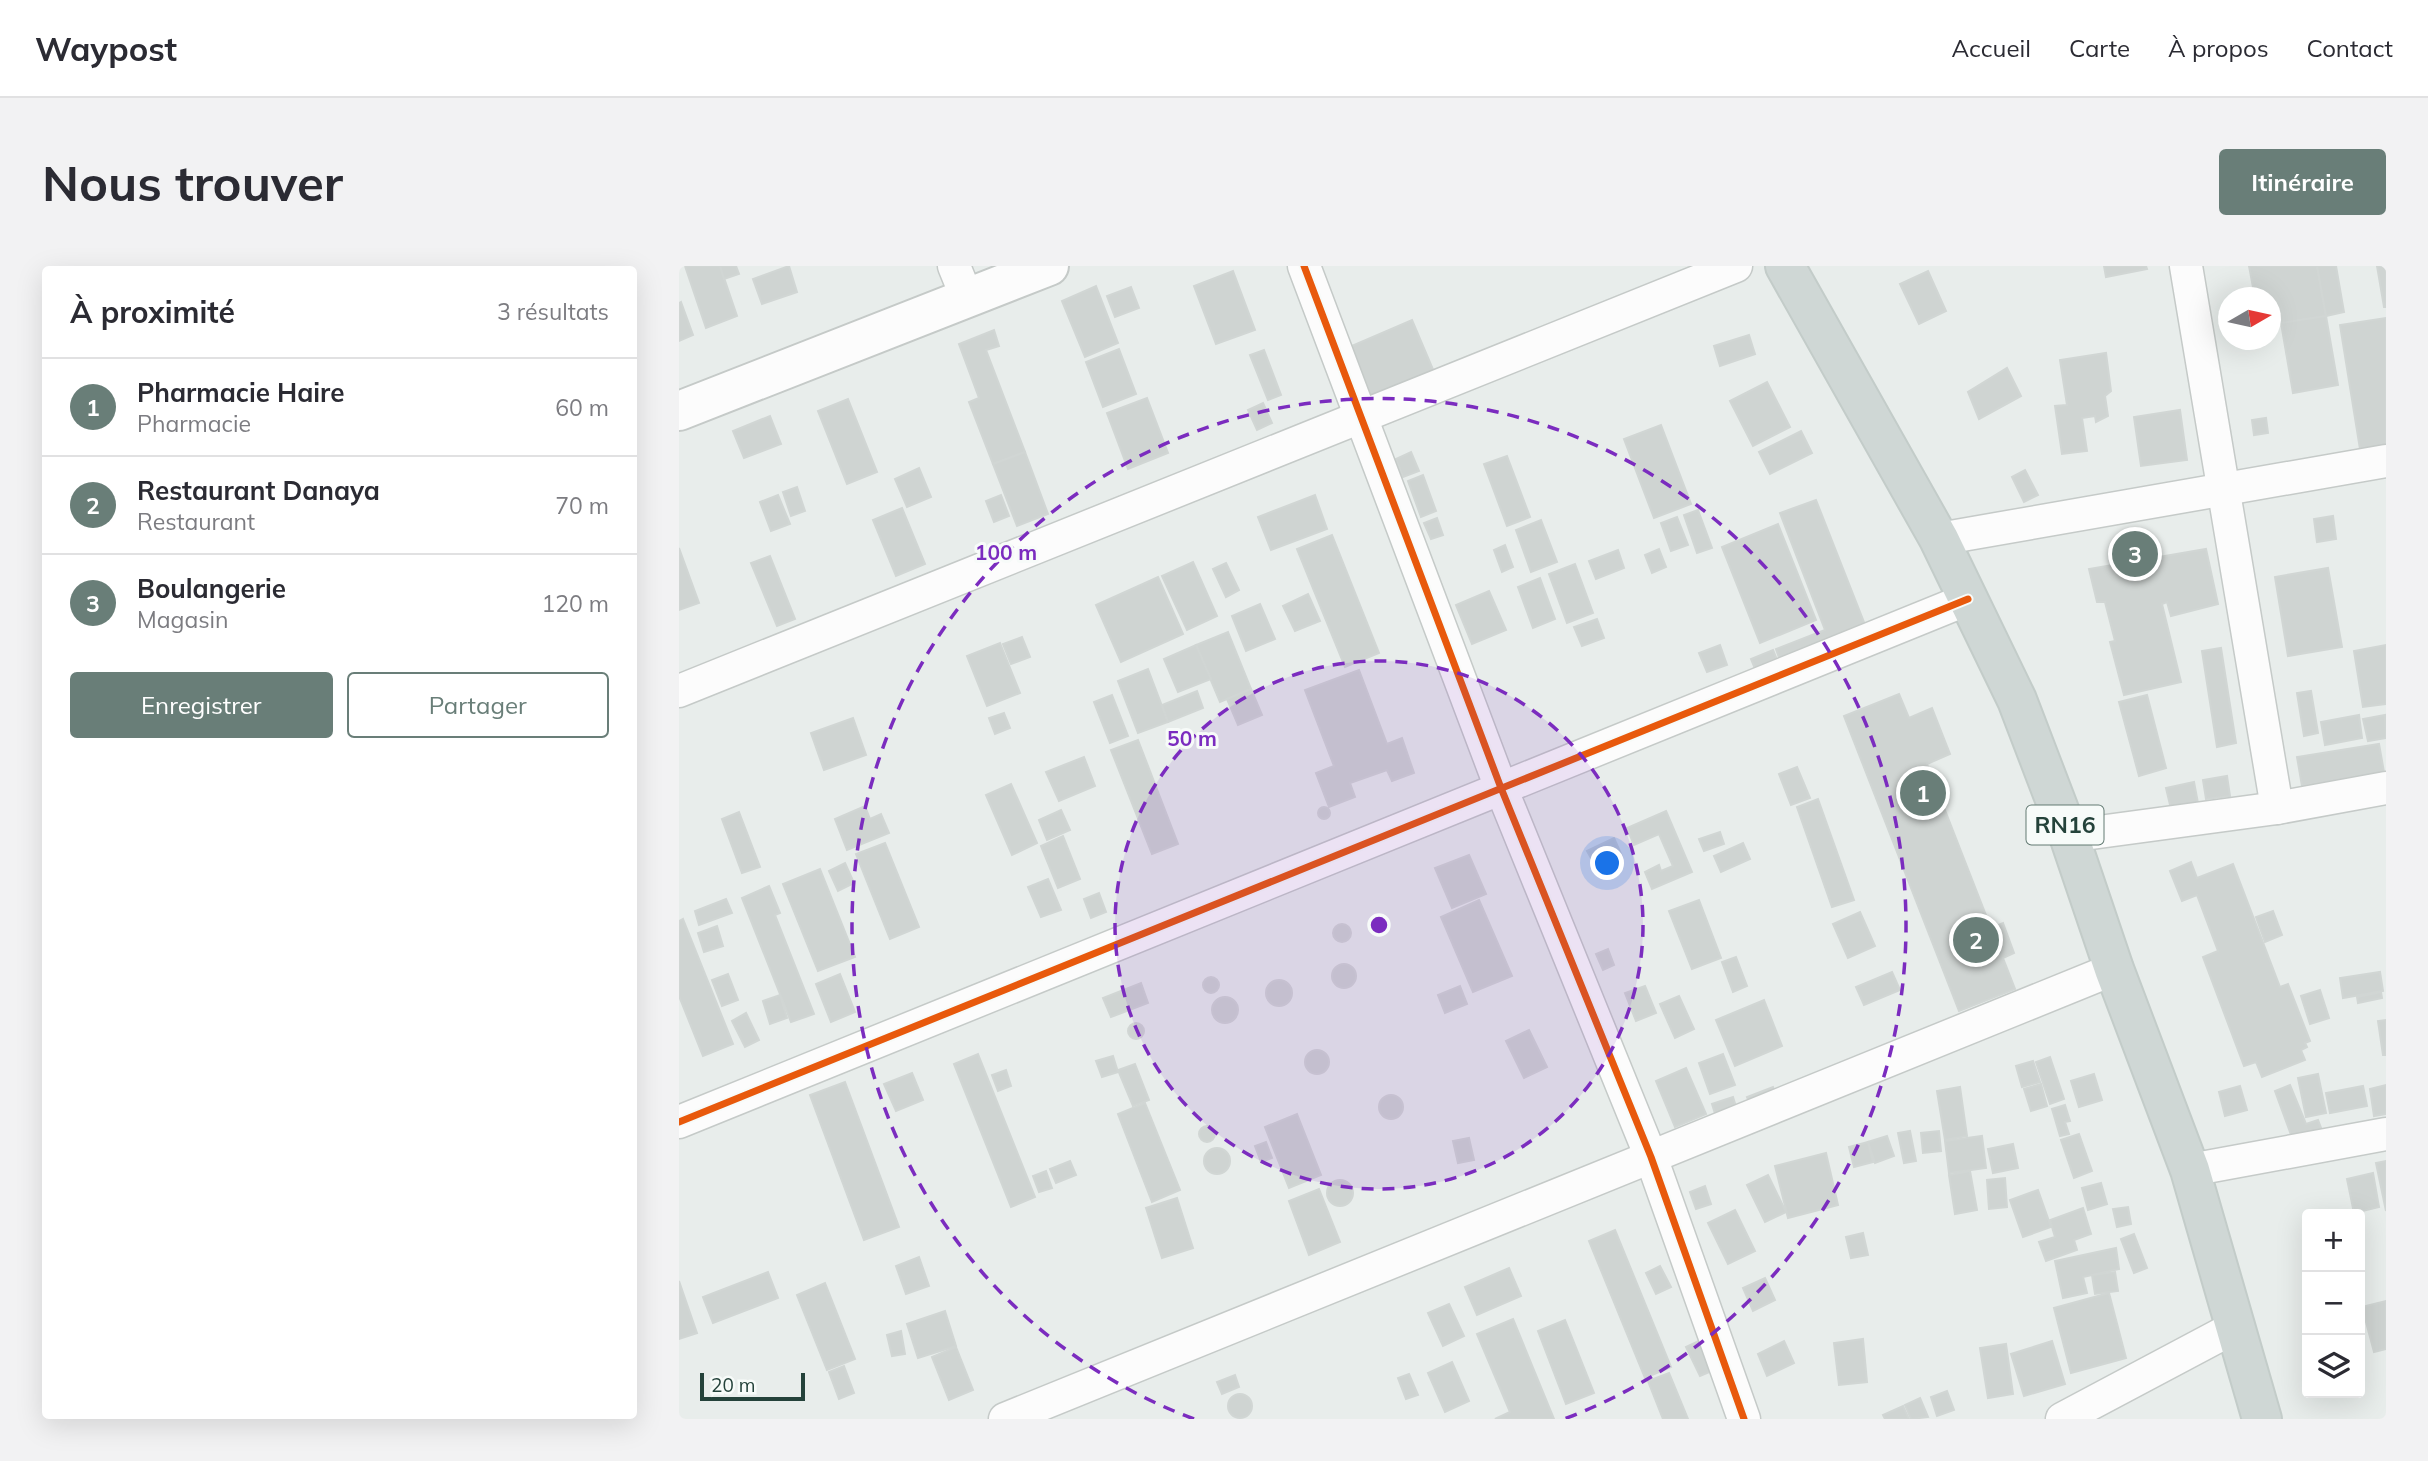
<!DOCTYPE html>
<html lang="fr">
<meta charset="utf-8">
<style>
:root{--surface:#fff;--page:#f2f2f3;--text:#2b2b33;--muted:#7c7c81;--line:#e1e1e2;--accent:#697e78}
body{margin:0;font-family:Mulish,sans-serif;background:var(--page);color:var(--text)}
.controls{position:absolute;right:21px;bottom:21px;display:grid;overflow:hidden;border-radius:7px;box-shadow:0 7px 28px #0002}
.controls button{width:63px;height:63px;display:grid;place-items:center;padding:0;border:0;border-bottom:2px solid var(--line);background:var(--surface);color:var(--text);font:35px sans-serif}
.compass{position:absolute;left:1539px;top:21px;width:63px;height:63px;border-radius:50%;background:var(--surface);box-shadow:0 7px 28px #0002;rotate:81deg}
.scale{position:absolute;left:21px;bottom:18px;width:105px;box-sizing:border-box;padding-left:7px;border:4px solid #24423a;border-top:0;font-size:19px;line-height:24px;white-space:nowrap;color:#24423a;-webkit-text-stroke:5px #f7fbf9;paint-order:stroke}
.you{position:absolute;left:929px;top:598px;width:24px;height:24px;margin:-18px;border:5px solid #fff;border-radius:50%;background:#1a73e8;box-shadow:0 0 0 10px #1a73e833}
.badge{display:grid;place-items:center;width:46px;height:46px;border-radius:50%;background:var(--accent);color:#fff;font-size:23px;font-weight:700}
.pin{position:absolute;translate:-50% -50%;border:4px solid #fff;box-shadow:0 2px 7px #0006}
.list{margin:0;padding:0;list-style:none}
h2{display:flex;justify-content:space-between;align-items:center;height:91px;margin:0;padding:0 28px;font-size:30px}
h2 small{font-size:23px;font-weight:400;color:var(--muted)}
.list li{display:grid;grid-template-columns:46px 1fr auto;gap:21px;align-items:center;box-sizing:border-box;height:98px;padding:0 28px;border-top:2px solid var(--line)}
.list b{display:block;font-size:26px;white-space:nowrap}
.list p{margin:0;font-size:23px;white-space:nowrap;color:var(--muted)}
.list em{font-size:23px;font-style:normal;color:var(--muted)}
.actions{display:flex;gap:14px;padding:21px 28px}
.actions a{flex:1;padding:16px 0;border:2px solid var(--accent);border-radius:7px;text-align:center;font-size:24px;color:var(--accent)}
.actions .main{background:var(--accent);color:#fff}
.icon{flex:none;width:38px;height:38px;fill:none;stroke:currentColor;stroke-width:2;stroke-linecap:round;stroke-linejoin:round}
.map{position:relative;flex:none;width:1707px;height:1153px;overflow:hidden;border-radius:7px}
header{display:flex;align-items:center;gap:42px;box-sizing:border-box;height:98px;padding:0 35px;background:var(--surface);border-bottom:2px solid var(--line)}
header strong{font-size:33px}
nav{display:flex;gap:38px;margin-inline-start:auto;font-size:24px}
.intro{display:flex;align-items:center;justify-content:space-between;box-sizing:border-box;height:168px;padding:0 42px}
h1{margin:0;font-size:49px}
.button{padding:18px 32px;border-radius:7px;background:var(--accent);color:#fff;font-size:24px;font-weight:700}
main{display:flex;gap:42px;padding:0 42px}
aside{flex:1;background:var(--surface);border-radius:7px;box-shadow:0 7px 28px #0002}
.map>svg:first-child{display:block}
.building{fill:#cfd4d2;stroke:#d1d6d4;stroke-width:2}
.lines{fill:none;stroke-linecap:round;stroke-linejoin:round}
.minor-casing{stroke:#c5cac8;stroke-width:35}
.tertiary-casing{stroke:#c5cac8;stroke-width:42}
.primary-casing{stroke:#c3ccc9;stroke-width:42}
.minor{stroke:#fcfcfc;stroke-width:32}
.tertiary{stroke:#fcfcfc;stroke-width:38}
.primary{stroke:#cfd7d5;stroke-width:38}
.cycleway-casing{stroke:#f7fbf9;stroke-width:11}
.cycleway{stroke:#e8590c;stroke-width:7}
.ring{fill:none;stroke:#7b2cbf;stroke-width:3.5;stroke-dasharray:12 9}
.labels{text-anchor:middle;stroke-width:6;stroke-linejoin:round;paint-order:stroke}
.shield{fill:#f7fbf9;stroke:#637a73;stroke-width:2}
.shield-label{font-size:23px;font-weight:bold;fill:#24423a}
.centre{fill:#7b2cbf;stroke:#f7fbf9;stroke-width:3.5}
.ring-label{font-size:21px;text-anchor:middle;font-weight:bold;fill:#7b2cbf;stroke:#f7fbf9;stroke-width:6;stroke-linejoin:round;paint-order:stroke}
</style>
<header>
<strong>Waypost</strong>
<nav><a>Accueil</a><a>Carte</a><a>À propos</a><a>Contact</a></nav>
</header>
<div class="intro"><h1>Nous trouver</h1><a class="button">Itinéraire</a></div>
<main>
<aside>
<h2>À proximité<small>3 résultats</small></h2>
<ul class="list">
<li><span class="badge">1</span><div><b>Pharmacie Haire</b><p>Pharmacie</p></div><em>60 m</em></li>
<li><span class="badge">2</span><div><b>Restaurant Danaya</b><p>Restaurant</p></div><em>70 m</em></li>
<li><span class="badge">3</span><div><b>Boulangerie</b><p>Magasin</p></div><em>120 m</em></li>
</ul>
<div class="actions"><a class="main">Enregistrer</a><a>Partager</a></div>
</aside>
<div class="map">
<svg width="1707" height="1153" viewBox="0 0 1707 1153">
<rect width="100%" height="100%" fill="#e8edeb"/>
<!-- building -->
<g class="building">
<path d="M6,0H41L58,50L27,62Z"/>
<path d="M41,0H57L60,8L45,13Z"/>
<path d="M110,0L118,26L83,38L74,13Z"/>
<path d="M1425,0H1467L1468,3L1427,11Z"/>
<path d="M1570,0H1638L1647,50L1591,59V32H1576Z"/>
<path d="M1638,0H1657L1665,46L1647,50Z"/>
<path d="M1698,0H1707V41H1705Z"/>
<path d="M554,5L576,64L537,78L515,20Z"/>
<path d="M1249,5L1267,45L1240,58L1221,18Z"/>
<path d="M417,20L439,77L406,91L383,35Z"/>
<path d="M452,21L460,42L436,51L428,30Z"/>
<path d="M2,36L14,69L0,75V37Z"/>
<path d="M1647,50L1659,119L1614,127L1602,57Z"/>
<path d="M1707,52V179L1681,183L1661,59Z"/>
<path d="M733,54L758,113L692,141L668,82Z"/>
<path d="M315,64L320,80L307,84L346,186L314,198L290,136L300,132L280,78Z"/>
<path d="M1070,69L1076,88L1041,100L1035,80Z"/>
<path d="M440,83L457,128L424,141L407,96Z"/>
<path d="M585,84L602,129L589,134L571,89Z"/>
<path d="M1427,87L1432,125L1426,130L1429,150L1417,156L1416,150L1403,152L1408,185L1383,188L1376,140L1388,139L1381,94Z"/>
<path d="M1328,102L1342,130L1300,153L1289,126Z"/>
<path d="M1088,116L1111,161L1074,180L1051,135Z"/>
<path d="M468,132L489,187L449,203L428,147Z"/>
<path d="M169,133L198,206L168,218L139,145Z"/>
<path d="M584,137L593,157L578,164L569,144Z"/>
<path d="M1501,144L1508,194L1462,200L1455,151Z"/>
<path d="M91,150L102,178L65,192L54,165Z"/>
<path d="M1587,152L1589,167L1575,169L1573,154Z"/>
<path d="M982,159L1012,238L975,252L945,173Z"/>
<path d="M1122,165L1133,187L1091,208L1080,186Z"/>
<path d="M346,186L369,248L338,260L314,198Z"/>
<path d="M732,186L740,205L724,211L717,193Z"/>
<path d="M828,190L851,251L828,260L805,198Z"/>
<path d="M240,202L252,231L228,241L216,213Z"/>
<path d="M1346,204L1359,229L1345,236L1333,211Z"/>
<path d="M744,209L757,245L742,251L729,215Z"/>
<path d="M118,221L126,245L112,250L104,226Z"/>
<path d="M99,229L111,258L92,265L81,236Z"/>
<path d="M322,229L330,250L315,256L307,235Z"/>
<path d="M636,229L648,263L592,284L579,251Z"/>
<path d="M1137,234L1190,369L1104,403L1097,383L1146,364L1101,247Z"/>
<path d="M223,242L246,298L217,310L194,254Z"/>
<path d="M1019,244L1033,282L1018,287L1005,249Z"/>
<path d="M1654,250L1657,273L1638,276L1635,253Z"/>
<path d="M998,251L1009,279L992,285L982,257Z"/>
<path d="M758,252L764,269L752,273L745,257Z"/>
<path d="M862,254L878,296L852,306L837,264Z"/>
<path d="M1099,258L1137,354L1081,377L1043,281Z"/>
<path d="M653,269L700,387L666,401L618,283Z"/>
<path d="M826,279L834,301L823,306L815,284Z"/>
<path d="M0,282L20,337L0,344Z"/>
<path d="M980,283L987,301L973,307L966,289Z"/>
<path d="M1527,283L1539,338L1492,350L1488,336L1483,338L1502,416L1445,429L1431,376L1436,375L1426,336H1418L1410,303Z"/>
<path d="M939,284L945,302L917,313L910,295Z"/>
<path d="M91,290L116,353L98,360L72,297Z"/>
<path d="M514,296L538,350L508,364L483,310Z"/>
<path d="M547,297L560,324L547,331L534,303Z"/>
<path d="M896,298L914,347L888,357L870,308Z"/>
<path d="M1649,302L1663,381L1609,390L1596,311Z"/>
<path d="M479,311L504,368L442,396L417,339Z"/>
<path d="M861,312L876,353L854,362L839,321Z"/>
<path d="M810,325L827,364L793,378L777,339Z"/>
<path d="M629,328L641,355L616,365L604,340Z"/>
<path d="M581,338L596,373L567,385L553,350Z"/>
<path d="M918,353L925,372L903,380L895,361Z"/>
<path d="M549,366L572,423L541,436L517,379Z"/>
<path d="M343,371L351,391L332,398L324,378Z"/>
<path d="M321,377L341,427L308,440L288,390Z"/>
<path d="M517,379L532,413L499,426L485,393Z"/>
<path d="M1041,379L1048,399L1028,406L1020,387Z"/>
<path d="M1707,379V438L1684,441L1675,385Z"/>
<path d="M1542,382L1557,477L1538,481L1523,385Z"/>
<path d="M1094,384L1103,406L1081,415L1072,393Z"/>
<path d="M469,403L489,456L459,467L439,415Z"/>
<path d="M680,404L708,478L723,472L735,507L713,515L708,504L671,517L676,531L650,541L637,507L655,500L626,424Z"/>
<path d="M572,423L583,449L559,459L548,433Z"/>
<path d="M518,425L524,442L489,456L483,439Z"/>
<path d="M1632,425L1639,467L1625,470L1618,427Z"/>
<path d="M1220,428L1230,452L1253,442L1271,488L1248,498L1312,662L1324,657L1335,687L1324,692L1336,723L1280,745L1165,450Z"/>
<path d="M433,429L449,470L431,477L415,436Z"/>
<path d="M1468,429L1487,502L1460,510L1440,436Z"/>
<path d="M325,447L331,462L316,468L310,452Z"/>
<path d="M1680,449L1683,472L1646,479L1642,456Z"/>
<path d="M1706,449L1707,472L1689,475L1684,453Z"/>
<path d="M174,452L187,489L145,504L132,467Z"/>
<path d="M459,474L499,578L473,588L432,484Z"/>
<path d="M1700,478L1705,506L1623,520L1618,491Z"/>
<path d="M405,491L416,520L380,535L367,506Z"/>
<path d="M1118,501L1131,532L1112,539L1100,508Z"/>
<path d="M1548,510L1551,530L1527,533L1524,514Z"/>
<path d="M1515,516L1519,537L1492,543L1487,522Z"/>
<path d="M332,518L358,577L333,589L307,529Z"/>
<path d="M1139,533L1175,634L1153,641L1118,541Z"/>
<path d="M186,540L191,553L202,548L210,567L168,584L156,553Z"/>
<circle cx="645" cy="547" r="6"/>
<path d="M382,544L391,564L368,574L360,554Z"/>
<path d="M987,545L1013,606L973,623L966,606L980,599L982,605L994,600L980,568L955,579L948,562Z"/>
<path d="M60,546L81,601L63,607L43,553Z"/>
<path d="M1041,566L1045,578L1025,585L1020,573Z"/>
<path d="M384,570L401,613L379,622L362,580Z"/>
<path d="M935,572L943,590L918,603L908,585Z"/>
<path d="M206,577L240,661L211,673L177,588Z"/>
<path d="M1064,577L1071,593L1042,606L1035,590Z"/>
<path d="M790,589L807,628L773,642L756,602Z"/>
<path d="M1512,596L1518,612L1554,598L1601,721L1609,718L1631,775L1626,777L1628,781L1622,784L1626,794L1583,811L1577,796L1565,800L1524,691L1539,685L1518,629L1503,635L1491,605Z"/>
<path d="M166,597L175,617L159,625L150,605Z"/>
<path d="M141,603L176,691L139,705L104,618Z"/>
<path d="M369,613L382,644L362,651L349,621Z"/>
<path d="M90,620L101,647L96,649L135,748L112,756L63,632Z"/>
<path d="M420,627L427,646L412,652L405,633Z"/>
<path d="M47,633L53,647L20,659L16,645Z"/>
<path d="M800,634L833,710L794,726L762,651Z"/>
<path d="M1020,634L1042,692L1013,703L990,645Z"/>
<path d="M1594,645L1603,669L1586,676L1577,651Z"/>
<path d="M1181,646L1196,680L1169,692L1154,658Z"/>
<path d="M4,653L54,778L24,790L0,730V655Z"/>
<circle cx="663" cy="667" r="9"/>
<path d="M38,660L44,680L25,686L19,667Z"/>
<path d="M929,683L935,699L924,704L917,688Z"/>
<path d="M1057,691L1068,720L1054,726L1043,696Z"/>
<circle cx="665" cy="710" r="12"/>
<path d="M1213,706L1221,724L1185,739L1177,721Z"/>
<path d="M1701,706L1704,725L1664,732L1661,712Z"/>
<path d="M49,708L59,734L43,740L33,714Z"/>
<path d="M161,708L176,746L152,756L137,718Z"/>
<circle cx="532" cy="719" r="8"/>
<circle cx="600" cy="727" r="13"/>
<path d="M462,717L469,737L432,751L424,732Z"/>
<path d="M781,720L788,738L766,747L759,729Z"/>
<path d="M966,720L977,747L957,755L946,727Z"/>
<path d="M1641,724L1650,752L1631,758L1622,730Z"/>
<path d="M1702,726L1703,732L1679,737L1678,731Z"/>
<path d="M101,729L108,752L91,758L84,735Z"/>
<path d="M1000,730L1015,763L996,772L981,738Z"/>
<circle cx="546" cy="744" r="13"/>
<path d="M1085,734L1103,780L1056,800L1037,754Z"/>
<path d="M67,747L80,774L66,781L53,755Z"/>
<path d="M1707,754V789H1704L1699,755Z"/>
<circle cx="457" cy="765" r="8"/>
<path d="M850,764L868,801L845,812L827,775Z"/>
<circle cx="638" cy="796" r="12"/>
<path d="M299,788L356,931L332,941L275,798Z"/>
<path d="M1044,788L1056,819L1031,828L1020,797Z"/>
<path d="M434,790L439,806L423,811L417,795Z"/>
<path d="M1371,791L1385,833L1371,838L1357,796Z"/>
<path d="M1354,795L1361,816L1343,821L1337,800Z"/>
<path d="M456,798L470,834L454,840L439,804Z"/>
<path d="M1007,802L1027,848L996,861L977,815Z"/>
<path d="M327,804L332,820L319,825L313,809Z"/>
<path d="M233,807L244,834L217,845L205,818Z"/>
<path d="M1415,808L1423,834L1400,841L1392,815Z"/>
<path d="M1639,808L1647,847L1627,851L1619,812Z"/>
<path d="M166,816L220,961L185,974L131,829Z"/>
<path d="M1362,818L1368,840L1352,845L1345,823Z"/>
<path d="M1611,819L1627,858L1639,854L1644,867L1615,877L1596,825Z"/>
<path d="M1707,819V848L1695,850L1691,823Z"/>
<path d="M1561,820L1568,844L1546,850L1540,826Z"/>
<path d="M1684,820L1688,840L1651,847L1647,827Z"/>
<path d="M1094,821L1100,836L1074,846L1068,831Z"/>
<path d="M1281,821L1288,870L1266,874L1258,825Z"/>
<circle cx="712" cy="841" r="12"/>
<path d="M1054,831L1059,847L1038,854L1033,838Z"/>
<path d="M466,837L501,924L473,936L439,848Z"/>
<path d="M1386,839L1391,855L1386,856L1390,868L1381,870L1373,843Z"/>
<path d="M618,848L642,909L610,922L586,861Z"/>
<circle cx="528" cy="868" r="8"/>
<path d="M1231,865L1237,895L1225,897L1219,867Z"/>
<path d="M1260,865L1262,885L1244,887L1242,867Z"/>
<path d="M1400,868L1413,905L1395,912L1382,874Z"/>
<path d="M1208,870L1215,890L1196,897L1189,876Z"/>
<path d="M1303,870L1307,902L1270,907L1266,875Z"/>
<path d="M790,872L795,894L779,897L774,875Z"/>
<path d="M587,876L593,892L582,896L576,880Z"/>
<path d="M1189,876L1194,896L1175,901L1170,881Z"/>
<path d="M1334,878L1339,902L1314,907L1309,883Z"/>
<circle cx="538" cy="895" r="13"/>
<path d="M1147,887L1159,939L1109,952L1096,900Z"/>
<path d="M391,895L397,909L377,917L371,903Z"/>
<path d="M1707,895V945L1697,897Z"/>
<path d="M367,905L373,922L360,926L354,910Z"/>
<path d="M1291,905L1298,944L1276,948L1270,909Z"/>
<path d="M1694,907L1700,941L1675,947L1668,913Z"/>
<path d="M1089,909L1107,946L1086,956L1068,919Z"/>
<path d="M1326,912L1328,941L1310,943L1308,914Z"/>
<circle cx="661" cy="927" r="13"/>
<path d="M1422,917L1428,938L1409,944L1403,922Z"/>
<path d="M1026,920L1032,938L1017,943L1011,926Z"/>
<path d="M640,923L661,976L630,989L610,935Z"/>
<path d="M1359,924L1372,961L1344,971L1331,934Z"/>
<path d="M498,932L514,982L483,992L467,942Z"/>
<path d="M1449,941L1452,958L1438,961L1434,943Z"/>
<path d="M1404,942L1412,968L1395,974L1398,984L1367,995L1360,976L1376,971L1371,954Z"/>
<path d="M1056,944L1076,985L1049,998L1029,957Z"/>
<path d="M936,964L992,1101L966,1112L910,975Z"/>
<path d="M1184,967L1189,989L1172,992L1167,971Z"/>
<path d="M1455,968L1468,1002L1455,1007L1442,973Z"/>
<path d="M1437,982L1440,1003L1404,1011L1408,1027L1384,1032L1376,995Z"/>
<path d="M240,991L250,1020L227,1028L217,1000Z"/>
<path d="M981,1000L992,1021L977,1028L967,1007Z"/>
<path d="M830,1002L842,1030L798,1049L786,1021Z"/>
<path d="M89,1006L99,1032L34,1057L24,1031Z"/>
<path d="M1436,1006L1439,1025L1416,1028L1413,1009Z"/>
<path d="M1086,1012L1096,1034L1074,1045L1064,1022Z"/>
<path d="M0,1015L18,1067L0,1073Z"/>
<path d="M146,1017L176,1093L148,1104L118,1029Z"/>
<path d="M1430,1027L1447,1092L1392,1107L1375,1042Z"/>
<path d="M1707,1035V1083L1695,1086L1683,1041Z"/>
<path d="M770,1038L785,1070L764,1080L749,1047Z"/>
<path d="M266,1045L277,1080L239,1092L228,1058Z"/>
<path d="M834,1053L875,1153H816L831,1146L798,1068Z"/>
<path d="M886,1054L915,1127L887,1138L859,1065Z"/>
<path d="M222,1065L226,1088L213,1090L208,1069Z"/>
<path d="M1026,1072L1040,1102L1021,1110L1007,1081Z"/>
<path d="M1184,1073L1188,1116L1160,1119L1155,1077Z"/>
<path d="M1105,1075L1115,1097L1088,1110L1079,1088Z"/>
<path d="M1373,1075L1386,1118L1345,1130L1332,1088Z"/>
<path d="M1327,1078L1334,1128L1309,1132L1301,1082Z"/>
<path d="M277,1081L294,1124L270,1134L253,1091Z"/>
<path d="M773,1096L790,1135L766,1146L749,1107Z"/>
<path d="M165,1100L175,1127L160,1133L150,1106Z"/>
<path d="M990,1107L1009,1153H984L969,1115Z"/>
<path d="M730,1108L739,1129L727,1133L719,1112Z"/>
<path d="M556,1109L560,1121L543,1128L538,1116Z"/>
<path d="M1268,1125L1275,1144L1258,1150L1252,1131Z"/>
<circle cx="561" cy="1140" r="12"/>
<path d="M1241,1132L1249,1151L1232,1153L1226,1139Z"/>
<path d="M1224,1140L1230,1153H1206L1204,1149Z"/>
</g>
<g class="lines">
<!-- minor casing -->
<g class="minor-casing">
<g id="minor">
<path d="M275,0L288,32"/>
<path d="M625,0L822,522L972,891L1065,1153"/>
<path d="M1507,0L1598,542"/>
<path d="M1260,273L1707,195"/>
<path d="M0,425L1057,0"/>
<path d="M1390,570L1598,542L1707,522"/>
<path d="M0,856L1289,333"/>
<path d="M1511,904L1707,868"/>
<path d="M326,1153L1435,703"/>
<path d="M1383,1153L1558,1060"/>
</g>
</g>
<!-- tertiary casing -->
<g class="tertiary-casing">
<path id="tertiary" d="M0,145L370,0"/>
</g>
<!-- primary casing -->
<g class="primary-casing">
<path id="primary" d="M1106,0L1260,273L1338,434L1390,570L1435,703L1511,904L1583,1153"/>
</g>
<!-- minor -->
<use href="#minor" class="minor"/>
<!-- tertiary -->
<use href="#tertiary" class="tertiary"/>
<!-- primary -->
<use href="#primary" class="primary"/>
<!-- cycleway casing -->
<g class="cycleway-casing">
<g id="cycleway">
<path d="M625,0L822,522L972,891L1065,1153"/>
<path d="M0,856L1289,333"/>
</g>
</g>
<!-- cycleway -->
<use href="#cycleway" class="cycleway"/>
</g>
<!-- distance rings -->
<circle cx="700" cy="659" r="264" fill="#7b2cbf" fill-opacity=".12"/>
<g class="ring">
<circle cx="700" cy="659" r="264"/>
<path d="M515 1153A527 527 0 1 1 885 1153"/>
</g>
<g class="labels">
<!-- shield labels -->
<rect class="shield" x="1347.5" y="539.5" width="77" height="39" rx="5"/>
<g class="shield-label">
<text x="1386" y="567">RN16</text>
</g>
</g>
<circle cx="700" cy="659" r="10" class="centre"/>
<g class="ring-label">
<text x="327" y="294">100 m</text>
<text x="513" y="480">50 m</text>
</g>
</svg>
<div class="controls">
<button>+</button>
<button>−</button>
<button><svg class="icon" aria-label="layers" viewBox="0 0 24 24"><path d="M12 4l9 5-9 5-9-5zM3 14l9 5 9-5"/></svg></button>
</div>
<svg class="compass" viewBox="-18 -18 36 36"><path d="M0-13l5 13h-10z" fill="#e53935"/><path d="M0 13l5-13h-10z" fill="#7c7c81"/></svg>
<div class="scale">20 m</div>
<div class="you"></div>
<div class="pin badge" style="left:1244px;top:527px">1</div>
<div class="pin badge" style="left:1297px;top:674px">2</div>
<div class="pin badge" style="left:1456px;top:288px">3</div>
</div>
</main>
